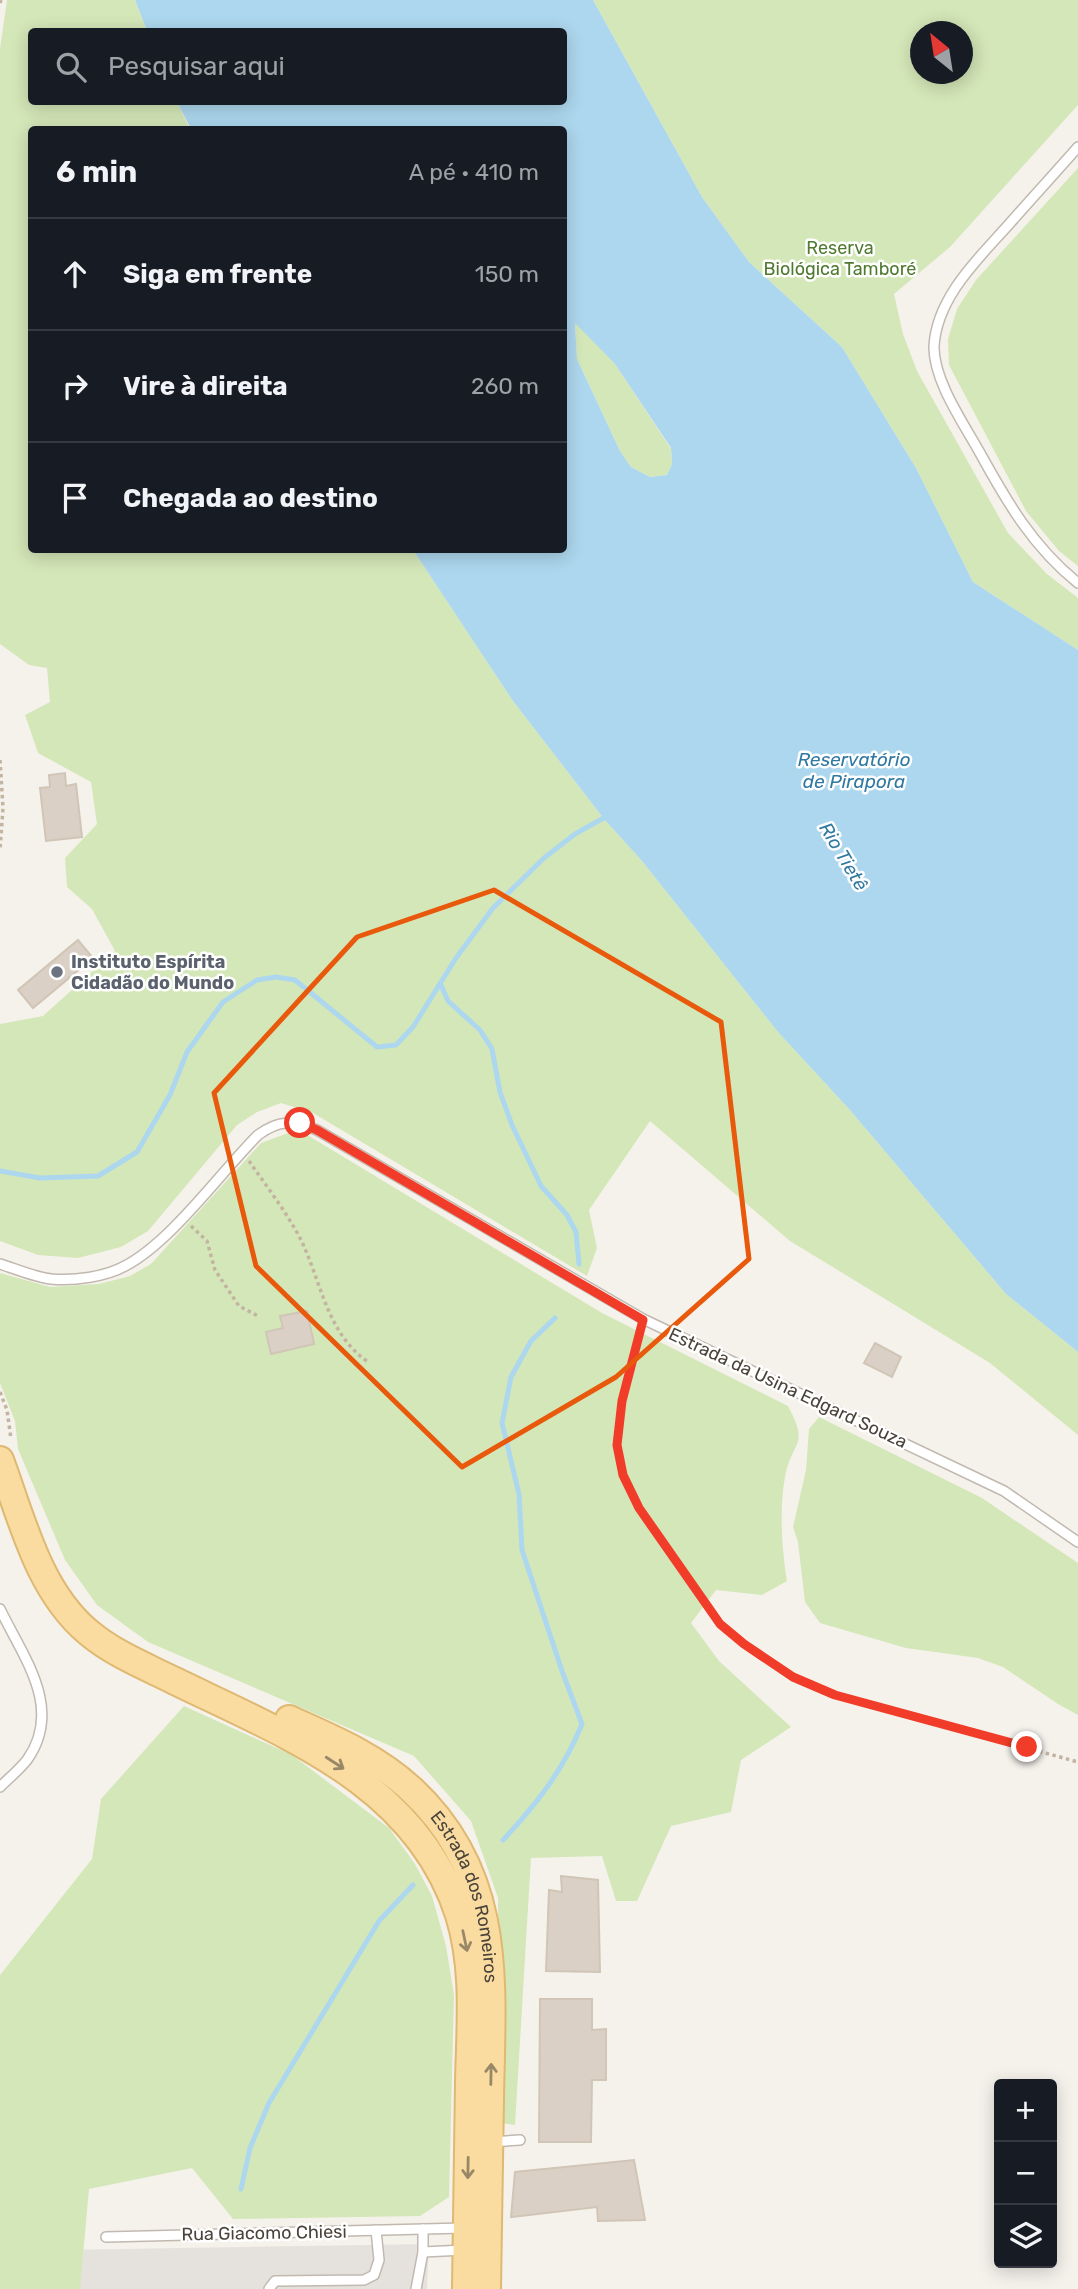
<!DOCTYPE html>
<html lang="pt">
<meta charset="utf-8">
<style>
:root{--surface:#171b24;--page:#20242c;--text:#f1f3f6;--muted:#9ea1a6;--line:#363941}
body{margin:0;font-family:Rubik,sans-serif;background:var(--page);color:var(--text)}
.controls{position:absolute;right:21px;bottom:21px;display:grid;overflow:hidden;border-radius:7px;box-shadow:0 4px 18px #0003}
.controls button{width:63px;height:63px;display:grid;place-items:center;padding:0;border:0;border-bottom:2px solid var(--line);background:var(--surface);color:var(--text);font:35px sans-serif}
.compass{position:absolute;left:910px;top:21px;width:63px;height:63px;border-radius:50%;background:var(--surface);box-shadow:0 4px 18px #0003;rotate:330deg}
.stop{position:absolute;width:21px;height:21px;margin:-16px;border:5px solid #f03c29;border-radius:50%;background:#fff}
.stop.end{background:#f03c29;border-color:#fff;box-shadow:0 2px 7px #0008}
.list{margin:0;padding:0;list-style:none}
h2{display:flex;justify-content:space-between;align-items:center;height:91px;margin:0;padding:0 28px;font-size:30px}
h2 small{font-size:23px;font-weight:400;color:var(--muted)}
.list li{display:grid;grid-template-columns:46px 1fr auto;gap:21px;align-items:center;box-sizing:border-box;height:112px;padding:0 28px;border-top:2px solid var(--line)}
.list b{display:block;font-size:26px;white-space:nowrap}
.list em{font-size:23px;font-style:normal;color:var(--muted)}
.icon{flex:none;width:38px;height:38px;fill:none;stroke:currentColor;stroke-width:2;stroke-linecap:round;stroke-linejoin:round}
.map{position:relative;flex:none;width:1078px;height:2289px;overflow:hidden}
.search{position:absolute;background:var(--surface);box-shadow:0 4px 18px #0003;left:28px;top:28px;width:539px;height:77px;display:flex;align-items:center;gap:18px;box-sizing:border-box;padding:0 24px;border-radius:7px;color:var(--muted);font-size:26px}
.panel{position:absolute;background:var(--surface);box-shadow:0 4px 18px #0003;left:28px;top:126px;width:539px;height:427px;border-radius:7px}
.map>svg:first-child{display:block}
.industrial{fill:#e5e1dd}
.green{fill:#d4e7b8;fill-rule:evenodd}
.water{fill:#add7ee;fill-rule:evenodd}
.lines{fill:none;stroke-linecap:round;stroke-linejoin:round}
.stream{stroke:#add7ee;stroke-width:5}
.building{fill:#dad0c5;stroke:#d1c5b6;stroke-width:2}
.service-casing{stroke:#c1b9af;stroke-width:12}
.primary-casing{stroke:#dfb871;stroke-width:30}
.path{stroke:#c2b4a1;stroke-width:3.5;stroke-dasharray:3.5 3.5;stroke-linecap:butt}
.service{stroke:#fff;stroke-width:9}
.primary{stroke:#fadca1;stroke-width:26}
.oneway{stroke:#998868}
.route{stroke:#f03c29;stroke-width:9}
.marked{fill:none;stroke:#e8590c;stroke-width:5;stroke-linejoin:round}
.worship-dot{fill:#6b7280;stroke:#fff;stroke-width:2.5}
.labels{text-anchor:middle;stroke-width:5;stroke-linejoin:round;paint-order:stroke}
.park-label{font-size:18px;fill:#4f7a2f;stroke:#fff}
.worship-label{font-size:18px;font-weight:bold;fill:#5b616d;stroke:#fff;text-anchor:start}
.street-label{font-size:18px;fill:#4a433a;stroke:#fff}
.water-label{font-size:19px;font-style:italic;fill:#3279a2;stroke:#fff}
</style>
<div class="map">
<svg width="1078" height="2289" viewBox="0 0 1078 2289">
<rect width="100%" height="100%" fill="#f5f2ec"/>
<!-- industrial -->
<path class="industrial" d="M429,2244L427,2289H56L59,2250Z"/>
<!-- green -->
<g class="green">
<path d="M7,0H135L147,31L32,32V102H177L190,129L32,130V550H413L513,701L604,819L642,861L778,1032L849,1109L1006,1294L1078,1352V1435L990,1363L790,1241L650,1121L589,1210L597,1248L587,1276L313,1113L281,1103L257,1112L237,1125L148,1231L121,1247L78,1258L38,1255L0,1241V1024L43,1016L115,951L92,909L67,887L65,858L97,824L91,782L38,753L25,715L50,702L47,668L29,665L0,644V49Z"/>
<path d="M593,0H1078V105L950,247L894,294L903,334L917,371L1008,533L1047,574L1078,598V650L973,582L916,468L842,347L749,262L702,197ZM920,32H962V74H920Z"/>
<path d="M1078,168V566L1059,551L1026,511L949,365L948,339L957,309L976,280Z"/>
<path d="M575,322L615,364L671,449L672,464L667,475L650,477L631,467L620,451L577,359Z"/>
<path d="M288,1133H304L602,1313L788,1406C810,1447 792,1440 785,1477C779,1509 782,1550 787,1581L762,1595L716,1590L691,1623L719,1661L791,1727L741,1760L731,1812L671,1826L637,1901H616L602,1856L531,1858L515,2125L500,2123L498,1898L471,1821L414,1756L148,1642L97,1605L65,1560L18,1449L15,1421L0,1383V1273L50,1287L99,1284L130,1276L151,1264L261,1143Z"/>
<path d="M819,1417L982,1498L1078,1563V1715L1058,1704L1003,1667L978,1658L906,1648L820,1623L805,1602L798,1542L793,1527L806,1470L809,1429Z"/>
<path d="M184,1706L292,1755L389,1828L415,1864L432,1896L446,1946L454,1995L449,2197L420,2216L233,2219L192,2168L89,2189L80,2289H0V1975L92,1859L101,1799Z"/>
</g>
<!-- water -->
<path class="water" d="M135,0H593L702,197L749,262L842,347L916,468L973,582L1078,650V1352L1006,1294L849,1109L778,1032L642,861L604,819L513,701L413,550H564V130L191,129L177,102H564V32L147,31ZM575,323L615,364L671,448L672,464L667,475L650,477L631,467L620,451L577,359Z"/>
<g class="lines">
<!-- stream -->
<g class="stream">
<path d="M441,985L448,1001L480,1030L492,1049L500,1092L512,1125L541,1186L567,1215L576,1232L579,1264"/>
<path d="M0,1171L40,1178L98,1176L137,1152L170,1095L187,1052L223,1002L257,980L276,977L295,980L377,1047L396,1045L413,1027L456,958L493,908L544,858L575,834L609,815"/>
<path d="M503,1840C536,1805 564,1769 582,1724L562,1671L522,1550L519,1494L502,1423L511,1377L531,1341L555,1318"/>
<path d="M241,2189L250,2148L269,2103L379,1921L413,1885"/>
</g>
</g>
<!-- building -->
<g class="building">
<path d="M65,773L66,786L76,784L82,837L46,841L40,788L50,787L49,775Z"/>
<path d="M78,940L93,958L33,1008L18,990Z"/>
<path d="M307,1311L314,1344L271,1354L266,1332L283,1328L280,1316Z"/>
<path d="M875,1343L901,1357L892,1377L864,1363Z"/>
<path d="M561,1876L598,1880L600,1972L546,1971L549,1890L562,1892Z"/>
<path d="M540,1999H592V2030L606,2029V2080H592L591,2142H539Z"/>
<path d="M634,2160L645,2220L598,2221L597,2207L511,2217L515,2172Z"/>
</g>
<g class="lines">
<!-- service casing -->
<g class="service-casing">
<g id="service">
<path d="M1078,147C1056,172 1033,197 1011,222C980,257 937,296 934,346C933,380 964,424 980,453C1007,502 1033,547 1078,583"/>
<path d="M0,1264C16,1269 34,1277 51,1279C74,1281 105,1277 125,1266C171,1242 220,1173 258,1135C280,1119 292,1121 317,1130L643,1319L1004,1491L1078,1542"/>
<path d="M0,1609C23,1657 64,1708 27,1760C19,1770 9,1778 0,1787"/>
<path d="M491,2142L520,2140"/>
<path d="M106,2237L464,2228"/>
<path d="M423,2252L464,2250"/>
<path d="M269,2289L275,2281L364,2280L374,2275L379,2260L376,2230"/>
<path d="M416,2289L423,2252V2229"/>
</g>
</g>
<!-- primary casing -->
<g class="primary-casing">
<g id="primary">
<path d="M0,1460C22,1519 38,1590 88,1632C114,1654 145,1666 175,1681C288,1736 417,1784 459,1915C476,1970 470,2027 469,2083C468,2152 467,2220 466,2289"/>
<path id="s1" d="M289,1719C332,1738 377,1757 412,1790C504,1876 492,1984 490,2098C489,2162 488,2225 487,2289"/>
</g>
</g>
<!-- path -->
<g class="path">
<path d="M0,3L1,0"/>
<path d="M0,760L3,808L0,850"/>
<path d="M249,1161C267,1187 288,1214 302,1242C322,1285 327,1333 368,1362"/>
<path d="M191,1226L207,1241L215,1270L239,1306L260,1317"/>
<path d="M640,1332L622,1401L616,1445L623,1475L639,1508L721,1624L744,1644L793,1677L835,1695L1078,1762"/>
<path d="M0,1392L7,1410L11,1439"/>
</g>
<!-- service -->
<use href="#service" class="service"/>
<!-- primary -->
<use href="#primary" class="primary"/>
</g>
<!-- one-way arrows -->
<defs><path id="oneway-shaft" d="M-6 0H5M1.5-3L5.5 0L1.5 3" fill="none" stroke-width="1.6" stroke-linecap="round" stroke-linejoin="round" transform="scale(1.75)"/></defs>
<g class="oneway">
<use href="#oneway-shaft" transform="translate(335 1763) rotate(33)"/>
<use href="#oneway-shaft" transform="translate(465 1941) rotate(78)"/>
<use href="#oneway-shaft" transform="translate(491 2074) rotate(-89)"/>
<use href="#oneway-shaft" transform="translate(468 2168) rotate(91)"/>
</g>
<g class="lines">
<!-- route -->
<path class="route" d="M300,1123L317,1130L643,1320L622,1401L617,1445L623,1475L639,1508L720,1624L744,1644L793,1677L835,1695L1027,1747"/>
</g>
<!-- marked area -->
<path class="marked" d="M494,890L721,1022L749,1259L616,1377L462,1467L256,1266L214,1093L357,937Z"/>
<!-- markers -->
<circle class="worship-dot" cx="57" cy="972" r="7"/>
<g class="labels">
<!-- park labels -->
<g class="park-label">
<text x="840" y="254">Reserva<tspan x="840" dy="21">Biológica Tamboré</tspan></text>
</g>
<!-- worship labels -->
<g class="worship-label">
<text x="71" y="968">Instituto Espírita<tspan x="71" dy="21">Cidadão do Mundo</tspan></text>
</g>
<!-- street labels -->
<g class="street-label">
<text transform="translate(788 1388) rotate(25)" y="6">Estrada da Usina Edgard Souza</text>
<text dy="6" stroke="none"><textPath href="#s1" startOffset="266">Estrada dos Romeiros</textPath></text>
<text transform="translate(264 2233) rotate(-1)" y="6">Rua Giacomo Chiesi</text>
</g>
<!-- water labels -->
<g class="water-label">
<text x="854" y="766">Reservatório<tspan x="854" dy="22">de Pirapora</tspan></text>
<text transform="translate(844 856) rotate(59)" y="7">Rio Tietê</text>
</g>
</g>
</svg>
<div class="controls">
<button>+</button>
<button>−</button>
<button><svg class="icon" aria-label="layers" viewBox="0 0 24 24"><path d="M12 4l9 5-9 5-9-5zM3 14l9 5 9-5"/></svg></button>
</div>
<svg class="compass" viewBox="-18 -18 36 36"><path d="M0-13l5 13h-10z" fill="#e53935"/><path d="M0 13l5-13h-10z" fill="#9ea1a6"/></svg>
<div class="stop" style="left:300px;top:1123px"></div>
<div class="stop end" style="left:1027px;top:1747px"></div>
<div class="search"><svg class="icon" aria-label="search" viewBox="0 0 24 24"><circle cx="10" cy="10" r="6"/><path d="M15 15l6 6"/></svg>Pesquisar aqui</div>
<section class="panel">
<h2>6 min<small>A pé · 410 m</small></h2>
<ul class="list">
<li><svg class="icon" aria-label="ahead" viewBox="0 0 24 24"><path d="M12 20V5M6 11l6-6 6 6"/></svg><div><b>Siga em frente</b></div><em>150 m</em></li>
<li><svg class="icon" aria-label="right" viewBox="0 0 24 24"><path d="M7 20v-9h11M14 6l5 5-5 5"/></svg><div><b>Vire à direita</b></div><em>260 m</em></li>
<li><svg class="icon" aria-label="arrive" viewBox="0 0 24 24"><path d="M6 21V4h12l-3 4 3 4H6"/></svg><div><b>Chegada ao destino</b></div></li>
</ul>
</section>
</div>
